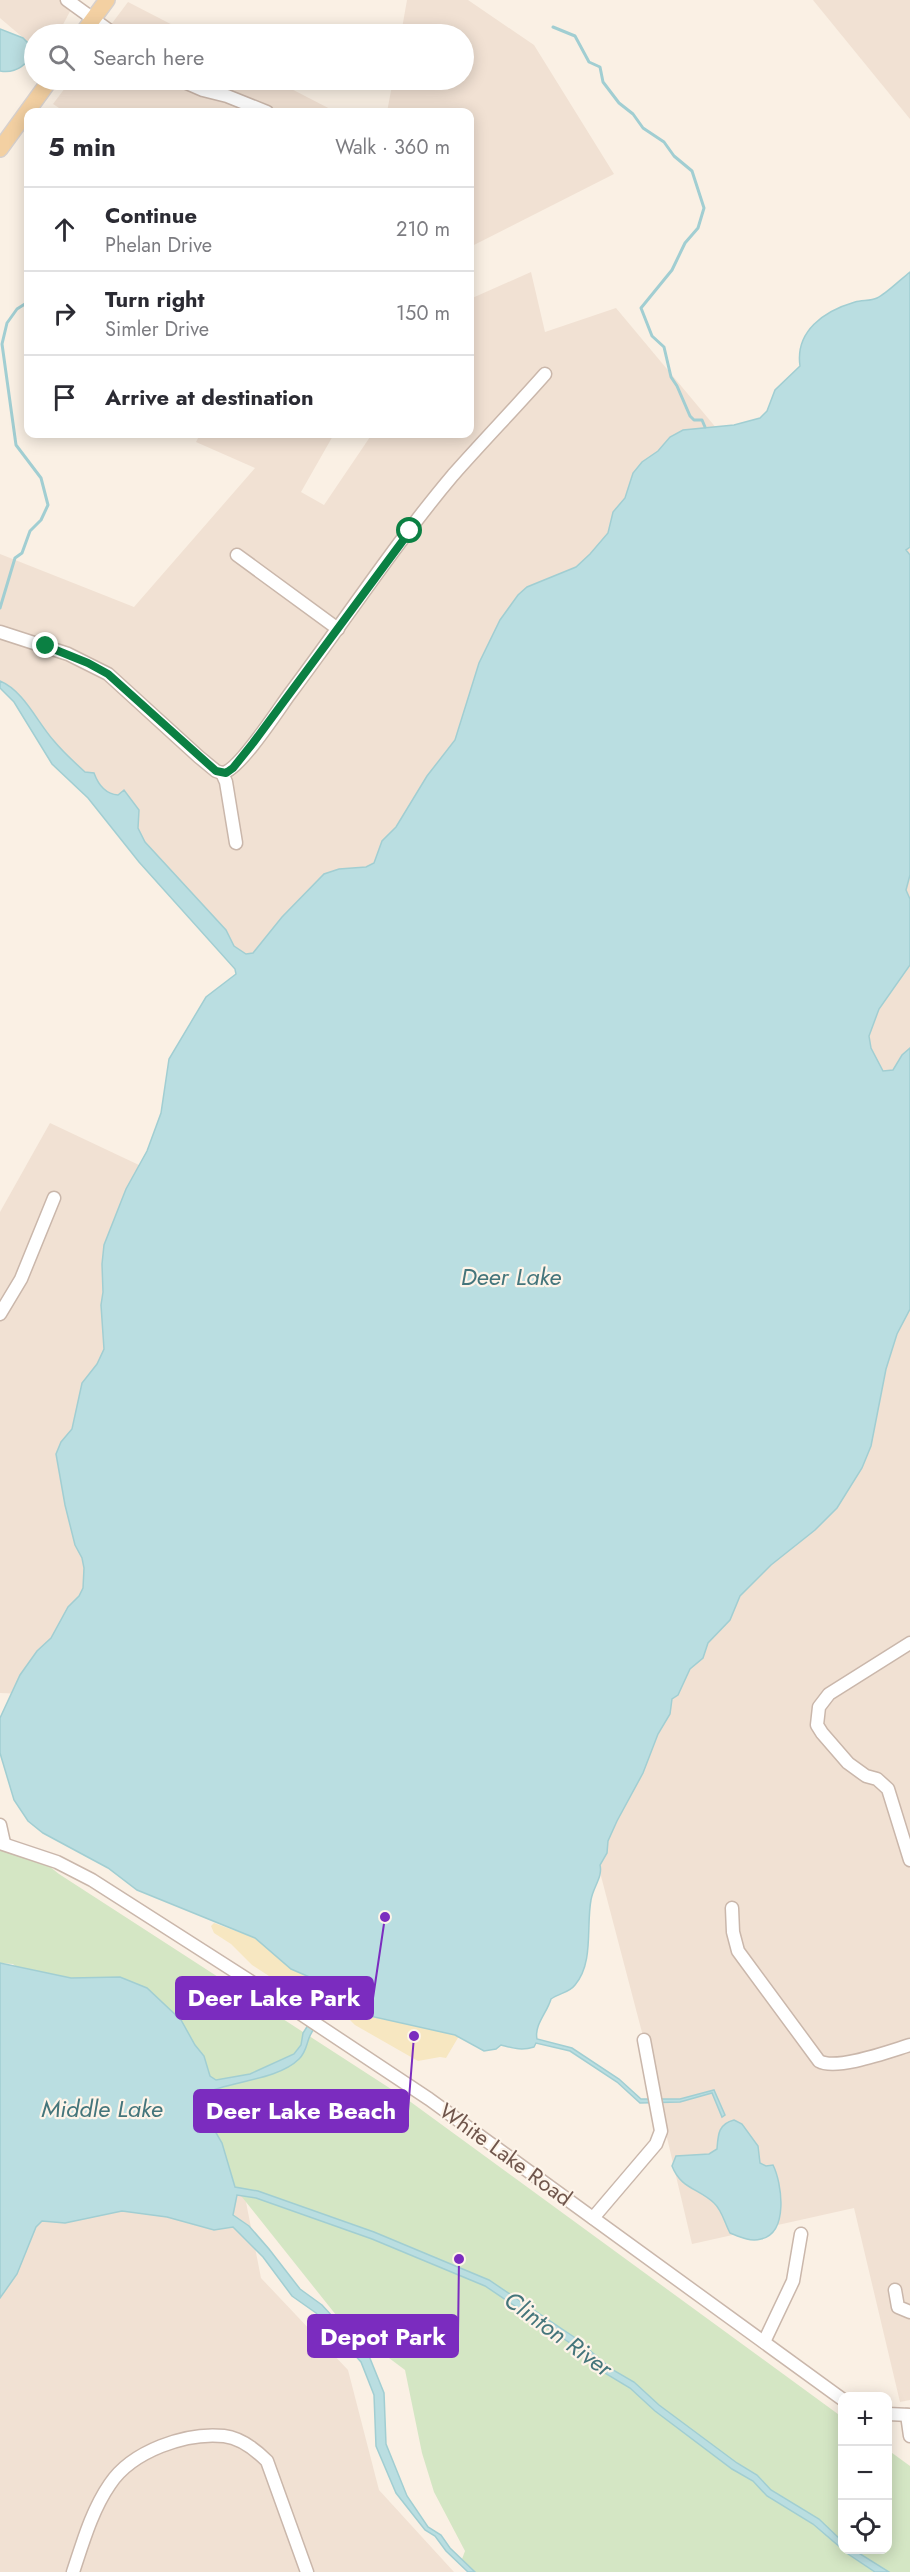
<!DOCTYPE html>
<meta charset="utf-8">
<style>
:root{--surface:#fff;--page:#f7f7f7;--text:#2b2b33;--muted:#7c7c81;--line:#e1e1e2}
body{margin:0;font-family:Jost,sans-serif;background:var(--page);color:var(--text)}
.controls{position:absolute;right:18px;bottom:18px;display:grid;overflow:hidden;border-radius:12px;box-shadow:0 3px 15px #0003}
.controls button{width:54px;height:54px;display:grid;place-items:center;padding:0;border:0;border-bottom:2px solid var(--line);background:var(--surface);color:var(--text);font:30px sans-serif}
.stop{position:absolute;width:18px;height:18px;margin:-14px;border:4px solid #0b8043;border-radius:50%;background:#fff}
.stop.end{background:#0b8043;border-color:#fff;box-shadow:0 2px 6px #0008}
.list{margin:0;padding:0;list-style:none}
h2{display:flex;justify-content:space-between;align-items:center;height:78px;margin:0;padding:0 24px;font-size:26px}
h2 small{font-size:20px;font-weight:400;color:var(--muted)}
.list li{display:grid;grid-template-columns:39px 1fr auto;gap:18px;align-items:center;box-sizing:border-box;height:84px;padding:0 24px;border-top:2px solid var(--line)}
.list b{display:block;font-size:22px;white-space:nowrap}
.list p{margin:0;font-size:20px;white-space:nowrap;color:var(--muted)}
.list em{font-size:20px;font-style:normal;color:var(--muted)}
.icon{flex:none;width:33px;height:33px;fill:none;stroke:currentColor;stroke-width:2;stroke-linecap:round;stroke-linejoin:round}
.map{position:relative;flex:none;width:910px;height:2572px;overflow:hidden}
.search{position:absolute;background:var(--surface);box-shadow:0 3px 15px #0003;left:24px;top:24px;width:450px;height:66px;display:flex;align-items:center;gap:15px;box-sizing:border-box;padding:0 21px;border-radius:33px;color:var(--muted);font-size:22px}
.panel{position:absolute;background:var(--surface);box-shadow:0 3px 15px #0003;left:24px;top:108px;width:450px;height:330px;border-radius:12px}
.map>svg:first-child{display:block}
.residential{fill:#f1e1d3}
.green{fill:#d4e6c4}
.sand{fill:#f7e7c1}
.water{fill:#badee1;stroke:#a1ced2;stroke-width:1.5}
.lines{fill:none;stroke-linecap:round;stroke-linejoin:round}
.stream{stroke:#a1ced2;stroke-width:3}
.minor-casing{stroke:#cab7ab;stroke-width:15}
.major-casing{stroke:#d7d0cd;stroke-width:18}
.minor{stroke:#fff;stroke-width:12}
.major{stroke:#f3d0a2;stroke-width:15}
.route{stroke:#0b8043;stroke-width:8}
.labels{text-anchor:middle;stroke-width:4.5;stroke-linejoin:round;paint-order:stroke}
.street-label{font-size:22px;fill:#70564c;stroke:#fdf4e9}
.water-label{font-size:24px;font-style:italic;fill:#44757b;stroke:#fdf4e9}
.leader{fill:none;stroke:#7b2cbf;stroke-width:2}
.callout-dot{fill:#7b2cbf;stroke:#fdf4e9;stroke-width:2}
.callout{fill:#7b2cbf;stroke:#7b2cbf;stroke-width:2}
.callout-label{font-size:24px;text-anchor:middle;font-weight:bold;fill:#fff}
</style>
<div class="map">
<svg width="910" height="2572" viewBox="0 0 910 2572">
<rect width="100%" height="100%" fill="#faf0e4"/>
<!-- residential -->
<g class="residential">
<path d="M0,0H76L58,34H34V47L0,18Z"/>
<path d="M407,0H468L534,45L614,174L470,247V112H387L393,80H464V34H401Z"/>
<path d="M813,0H910V119Z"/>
<path d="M128,2L190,34H104Z"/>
<path d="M71,80H274L336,112H65L53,104Z"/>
<path d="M531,272L545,332L616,308L753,472L910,350V2400L900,2402L854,2208L692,2244L644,2040L553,1693L291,1013L71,772L23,705L0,686V554L134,607L255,468L196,442L200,434H334L301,492L324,505L372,434H470V299Z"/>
<path d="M50,1123L194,1191L102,1697L0,1693V1212Z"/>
<path d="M156,2110L245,2197L261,2278L348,2370L379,2490L454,2572H0V2153Z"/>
</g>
<!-- green -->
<path class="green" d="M0,1848L44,1862L59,1874L408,2100L842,2417V2550H888V2450L910,2466V2572H475L462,2559L465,2551L434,2492L422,2453L405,2370L389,2358L392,2354L340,2320L242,2197L13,1964L0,1963Z"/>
<!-- sand -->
<g class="sand">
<path d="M214,1923L255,1938L291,1969L328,1985L329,1992L322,2003L309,2002L252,1965L231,1944L214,1933L211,1926Z"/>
<path d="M349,2010L459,2036L446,2058L440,2057L418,2061L355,2025L350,2020Z"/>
</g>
<!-- water -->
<g class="water">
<path d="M0,29L23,38L33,48C30,64 16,74 0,71Z"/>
<path d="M910,272V547L906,550L910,555V875L906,890L910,899V965L879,1009L869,1036L871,1048L883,1071L893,1070L902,1055L910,1048V1309L897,1334L886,1369L871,1446L862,1468L837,1508L815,1530L771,1565L740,1596L730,1620L708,1643L703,1658L690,1669L678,1695L672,1699L670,1714L658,1734L643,1773L617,1821L608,1841L607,1853L600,1865C603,1877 593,1887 591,1900C586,1926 594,1963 575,1985C569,1993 559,1993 551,1999C547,2013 534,2025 537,2039L572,2048L619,2079L641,2099H680L714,2090L725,2115L722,2117L712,2093L680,2102L640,2103L617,2082L570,2051L536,2043L534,2047C521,2051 513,2048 501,2045L496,2049L484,2051L455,2035L330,2007C324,2017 313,2027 309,2038C306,2046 306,2052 299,2059C278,2080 231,2081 205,2093L204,2096L208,2119L222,2143L235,2187L258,2191L374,2232L489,2280L574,2337L613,2370L634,2382L659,2405L737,2463L757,2475L771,2490L819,2519L842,2541V2550H854L889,2572H875L848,2554L813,2524L767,2496L753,2481L732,2469L655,2411L630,2388L603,2372L570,2343L485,2286L372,2239L256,2198L237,2195L233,2215L249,2226L269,2249L300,2289L322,2305L369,2356L384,2393L386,2444L407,2496L428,2527L441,2535L450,2548L475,2572H468L446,2551L435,2536L425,2530L396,2493L376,2446L374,2395L361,2362L316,2313L292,2296L263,2257L233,2227L214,2230L167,2217L122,2211L65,2223L42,2221L36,2227L17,2274L0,2298V1963L71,1978L120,1977L147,1988L181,2020L195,2045L204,2056L210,2076L216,2080L250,2074L294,2054L301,2045L303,2033L329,1992L328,1985L291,1969L255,1938L137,1890L108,1868L43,1833L28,1821L14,1800L0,1753V1718L20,1675L37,1651L51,1638L68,1607L79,1596L83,1588L84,1568L82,1558L75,1545L65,1505L56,1454L61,1442L72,1429L82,1383L97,1364L104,1349L101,1305L103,1292L102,1264L104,1245L126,1189L147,1151L161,1113L169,1059L206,997L236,974L235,969L139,862L88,798L52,764L14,702L0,688V681C24,691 37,722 54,741C63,752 74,762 85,772L94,773C98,784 105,794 118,795L124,790L139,810L138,828L145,842L226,930L234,946L246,954L253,953L282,917L324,874L339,869L366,867L374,863L382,841L396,827L427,776L455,740L479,663L500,620L518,595L527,587L576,567L590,554L608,533L613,512L625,498L633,473L642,462L658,451L670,437L683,430L734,425L760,418L767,411L775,390L800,366C795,331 824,311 855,302C862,300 871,301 877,298C886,294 902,278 910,272Z"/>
<path d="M734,2120L742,2124L758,2146L760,2163L766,2166L773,2165C782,2183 789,2233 761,2239C750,2242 740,2237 730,2233C725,2224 722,2210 714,2203C698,2188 681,2189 672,2166L676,2156L709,2154L717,2149C718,2135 718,2124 734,2120Z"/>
</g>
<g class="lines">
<!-- stream -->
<g class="stream">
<path d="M553,27L575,36L589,62L600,67L603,82L619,103L633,114L643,128L664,142L674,156L692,171L704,208L698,228L685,243L672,270L641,308L652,336L664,347L671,377L677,386L690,416L694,420H702L705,427"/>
<path d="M0,608L15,558L22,553L30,531L41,520L48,505L41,478L16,445L2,344L7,323L17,309L28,302"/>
</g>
<!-- minor casing -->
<g class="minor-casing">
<g id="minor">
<path d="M67,0L114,34"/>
<path d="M180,80L203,90L227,96L267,112"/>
<path d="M237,555L338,629"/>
<path d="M0,632L68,654L108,674L199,757L216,771L222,773"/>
<path d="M222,773C238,772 278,710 289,695C344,622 394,545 453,475C483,441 515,408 545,374"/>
<path d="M222,773L226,782L236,843"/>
<path d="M0,1314L21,1279L54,1198"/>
<path d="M910,1643L829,1694L819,1707L817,1725L822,1733L848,1763L866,1776L877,1779L888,1789L910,1860"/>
<path d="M0,1825L4,1843"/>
<path d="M0,1843L57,1862L92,1880L286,2004L429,2099L842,2399"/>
<path d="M732,1908L733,1932L738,1951L819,2061C836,2071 890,2051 910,2045"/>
<path d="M593,2218L656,2144L661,2131L644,2040"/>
<path d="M895,2290L898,2307L910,2312"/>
<path d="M764,2342L793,2281L801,2234"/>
<path d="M888,2414L910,2415"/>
<path d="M907,2415L910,2436"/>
<path d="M73,2572C83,2542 92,2510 110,2484C132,2451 186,2432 224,2436C241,2438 255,2449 267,2461L307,2572"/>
</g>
</g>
<!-- major casing -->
<g class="major-casing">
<g id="major">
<path d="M82,34L107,0"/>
<path d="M0,149L50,80"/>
</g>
</g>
<!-- minor -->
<use href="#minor" class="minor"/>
<!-- major -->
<use href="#major" class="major"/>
</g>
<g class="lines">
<!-- route -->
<path class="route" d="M46,646L88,663L108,674L216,771L226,773L233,768L253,743L410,531"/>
</g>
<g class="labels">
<!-- street labels -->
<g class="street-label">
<text transform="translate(506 2154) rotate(36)" y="8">White Lake Road</text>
</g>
<!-- water labels -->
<g class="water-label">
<text x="511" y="1285">Deer Lake</text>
<text x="102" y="2117">Middle Lake</text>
<text transform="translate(558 2334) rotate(36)" y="8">Clinton River</text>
</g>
</g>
<!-- callouts -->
<path class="leader" d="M385 1917L373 1998M414 2036L408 2111M459 2259L458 2336"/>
<g class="callout-dot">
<circle cx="385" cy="1917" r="6"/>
<circle cx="414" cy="2036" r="6"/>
<circle cx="459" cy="2259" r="6"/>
</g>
<g class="callout">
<rect x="176" y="1977" width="197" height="42" rx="6"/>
<rect x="194" y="2090" width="214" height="42" rx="6"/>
<rect x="308" y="2315" width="150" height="42" rx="6"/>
</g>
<g class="callout-label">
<text x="274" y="2006">Deer Lake Park</text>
<text x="301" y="2119">Deer Lake Beach</text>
<text x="383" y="2345">Depot Park</text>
</g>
</svg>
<div class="controls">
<button>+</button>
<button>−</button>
<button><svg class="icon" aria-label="locate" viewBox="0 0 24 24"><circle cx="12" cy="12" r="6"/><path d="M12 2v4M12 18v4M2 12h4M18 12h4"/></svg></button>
</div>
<div class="stop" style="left:410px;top:531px"></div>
<div class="stop end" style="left:46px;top:646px"></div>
<div class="search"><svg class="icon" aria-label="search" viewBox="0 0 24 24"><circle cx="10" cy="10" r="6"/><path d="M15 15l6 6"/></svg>Search here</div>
<section class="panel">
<h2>5 min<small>Walk · 360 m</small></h2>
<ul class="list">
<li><svg class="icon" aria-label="ahead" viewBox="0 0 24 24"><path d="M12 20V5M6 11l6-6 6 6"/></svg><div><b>Continue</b><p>Phelan Drive</p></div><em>210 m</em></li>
<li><svg class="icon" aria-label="right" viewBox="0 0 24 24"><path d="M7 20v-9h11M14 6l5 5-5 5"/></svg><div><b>Turn right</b><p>Simler Drive</p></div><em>150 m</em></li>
<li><svg class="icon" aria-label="arrive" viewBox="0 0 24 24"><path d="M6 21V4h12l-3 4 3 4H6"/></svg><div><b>Arrive at destination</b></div></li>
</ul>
</section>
</div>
